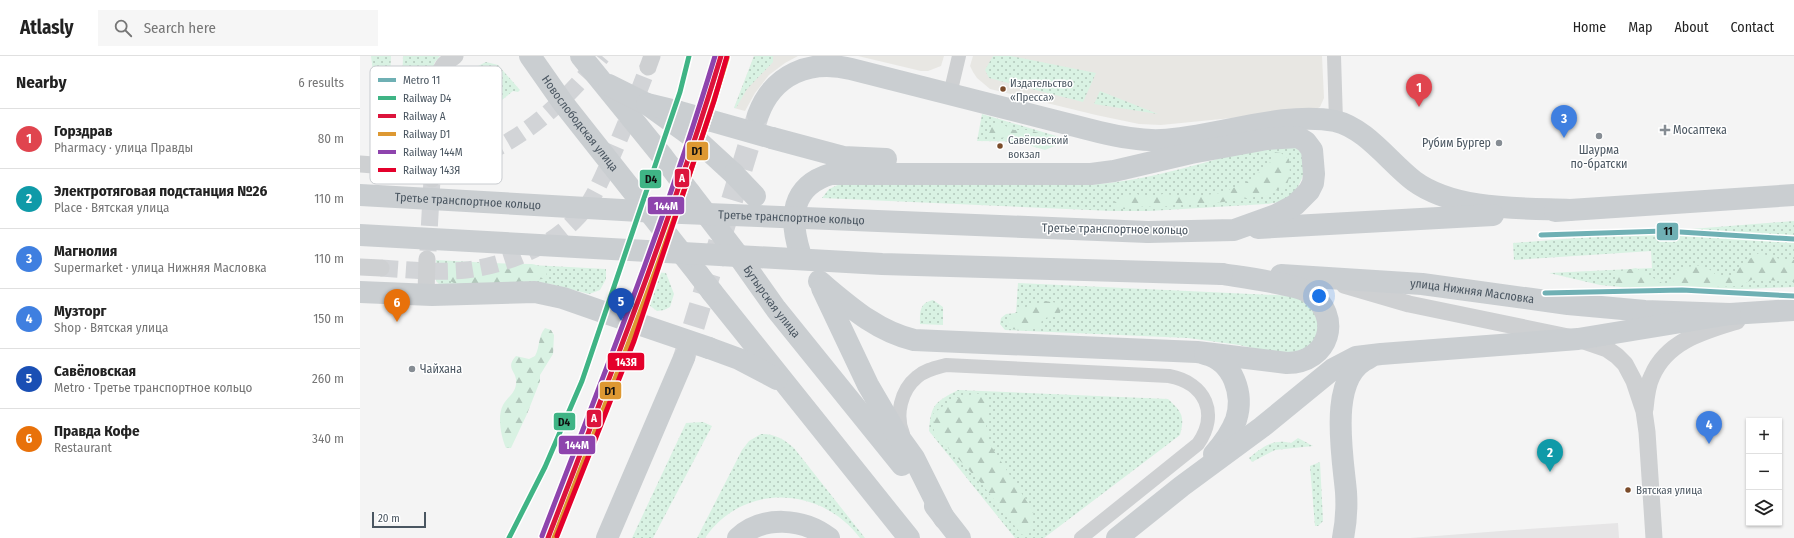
<!DOCTYPE html>
<meta charset="utf-8">
<style>
:root{--surface:#fff;--page:#f6f6f6;--text:#222;--muted:#767676;--line:#e0e0e0;--accent:#868d94}
body{margin:0;font-family:"Fira Sans Condensed",sans-serif;background:var(--page);color:var(--text)}
.controls{position:absolute;right:12px;bottom:12px;display:grid;overflow:hidden;border-radius:0px;box-shadow:0 1px 3px #0004}
.controls button{width:36px;height:36px;display:grid;place-items:center;padding:0;border:0;border-bottom:1px solid var(--line);background:var(--surface);color:var(--text);font:20px sans-serif}
.scale{position:absolute;left:12px;bottom:10px;width:54px;box-sizing:border-box;padding-left:4px;border:2px solid #4a5661;border-top:0;font-size:11px;line-height:14px;white-space:nowrap;color:#4a5661;-webkit-text-stroke:3px #fff;paint-order:stroke}
.you{position:absolute;left:959px;top:240px;width:14px;height:14px;margin:-10px;border:3px solid #fff;border-radius:50%;background:#1a73e8;box-shadow:0 0 0 6px #1a73e833}
.badge{display:grid;place-items:center;width:26px;height:26px;border-radius:50%;background:var(--accent);color:#fff;font-size:13px;font-weight:700}
.pin{position:absolute;translate:-50% -33px;filter:drop-shadow(0 1px 2px #0008)}
.pin::after{content:'';position:absolute;top:21px;width:14px;height:12px;background:inherit;clip-path:polygon(0 0,100% 0,50% 100%)}
.list{margin:0;padding:0;list-style:none}
h2{display:flex;justify-content:space-between;align-items:center;height:52px;margin:0;padding:0 16px;font-size:17px}
h2 small{font-size:13px;font-weight:400;color:var(--muted)}
.list li{display:grid;grid-template-columns:26px 1fr auto;gap:12px;align-items:center;box-sizing:border-box;height:60px;padding:0 16px;border-top:1px solid var(--line)}
.list b{display:block;font-size:15px;white-space:nowrap}
.list p{margin:0;font-size:13px;white-space:nowrap;color:var(--muted)}
.list em{font-size:13px;font-style:normal;color:var(--muted)}
.icon{flex:none;width:22px;height:22px;fill:none;stroke:currentColor;stroke-width:2;stroke-linecap:round;stroke-linejoin:round}
.map{position:relative;flex:none;width:1434px;height:482px;overflow:hidden}
header{display:flex;align-items:center;gap:24px;box-sizing:border-box;height:56px;padding:0 20px;background:var(--surface);border-bottom:1px solid var(--line)}
header strong{font-size:19px}
nav{display:flex;gap:22px;margin-inline-start:auto;font-size:14px}
.search{width:280px;height:36px;background:var(--page);display:flex;align-items:center;gap:10px;box-sizing:border-box;padding:0 14px;border-radius:0px;color:var(--muted);font-size:15px}
main{display:flex}
aside{flex:1;background:var(--surface)}
.map>svg:first-child{display:block}
.commercial{fill:#e8e7e3}
.education{fill:#e6e5e6}
.green{fill:url(#green-dots)}
.forest{fill:url(#forest-firs)}
.lines{fill:none;stroke-linecap:round;stroke-linejoin:round}
.tertiary-tunnel{stroke:#d2d4d7;stroke-width:17;stroke-dasharray:17 8;stroke-linecap:butt}
.primary-tunnel{stroke:#d2d4d7;stroke-width:22;stroke-dasharray:22 11;stroke-linecap:butt}
.minor{stroke:#ced0d2;stroke-width:14}
.tertiary{stroke:#ced0d2;stroke-width:17}
.primary{stroke:#caced1;stroke-width:22}
.primary-bridge{stroke:#caced1;stroke-width:22}
.rail-1-casing{stroke:#fff;stroke-width:8}
.rail-2-casing{stroke:#fff;stroke-width:8}
.rail-3-casing{stroke:#fff;stroke-width:8}
.rail-4-casing{stroke:#fff;stroke-width:8}
.rail-5-casing{stroke:#fff;stroke-width:8}
.rail-1{stroke:#3fb485;stroke-width:5}
.rail-2{stroke:#dc143c;stroke-width:5}
.rail-3{stroke:#dd9832;stroke-width:5}
.rail-4{stroke:#8e44ad;stroke-width:5}
.rail-5{stroke:#e4002b;stroke-width:5}
.metro-1-casing{stroke:#fff;stroke-width:8}
.metro-1{stroke:#6fb0b4;stroke-width:5}
.bus-dot{fill:#7a4b2a;stroke:#fff;stroke-width:1.5}
.poi-dot{fill:#868d94;stroke:#fff;stroke-width:1.5}
.labels{text-anchor:middle;stroke-width:3;stroke-linejoin:round;paint-order:stroke}
.bus-label{font-size:11px;fill:#4a5661;stroke:#fff;text-anchor:start}
.street-label{font-size:12px;fill:#4a5661;stroke:#fff}
.poi-label{font-size:12px;fill:#4a5661;stroke:#fff;text-anchor:start}
.key{fill:#fff;stroke:#c9ccd0;stroke-width:1}
.key-label{font-size:11px;fill:#4a5661}
.line-badge{stroke:#fff;stroke-width:1.5}
.badge-label{font-size:11px;text-anchor:middle;font-weight:bold;fill:#fff}
.pale-badge-label{font-size:11px;text-anchor:middle;font-weight:bold;fill:#111}
</style>
<header>
<strong>Atlasly</strong>
<div class="search"><svg class="icon" aria-label="search" viewBox="0 0 24 24"><circle cx="10" cy="10" r="6"/><path d="M15 15l6 6"/></svg>Search here</div>
<nav><a>Home</a><a>Map</a><a>About</a><a>Contact</a></nav>
</header>
<main>
<aside>
<h2>Nearby<small>6 results</small></h2>
<ul class="list">
<li><span class="badge" style="background:#e0444e">1</span><div><b>Горздрав</b><p>Pharmacy · улица Правды</p></div><em>80 m</em></li>
<li><span class="badge" style="background:#0f9aa8">2</span><div><b>Электротяговая подстанция №26</b><p>Place · Вятская улица</p></div><em>110 m</em></li>
<li><span class="badge" style="background:#3f7fe0">3</span><div><b>Магнолия</b><p>Supermarket · улица Нижняя Масловка</p></div><em>110 m</em></li>
<li><span class="badge" style="background:#3f7fe0">4</span><div><b>Музторг</b><p>Shop · Вятская улица</p></div><em>150 m</em></li>
<li><span class="badge" style="background:#1a4fb4">5</span><div><b>Савёловская</b><p>Metro · Третье транспортное кольцо</p></div><em>260 m</em></li>
<li><span class="badge" style="background:#e8710a">6</span><div><b>Правда Кофе</b><p>Restaurant</p></div><em>340 m</em></li>
</ul>
</aside>
<div class="map">
<svg width="1434" height="482" viewBox="0 0 1434 482">
<defs>
<pattern id="green-dots" width="8" height="8" patternUnits="userSpaceOnUse"><rect width="8" height="8" fill="#d9f2e3"/><path d="M2 2h.1M6 6h.1" fill="none" stroke="#b2c7bb" stroke-width="1.8" stroke-linecap="round"/></pattern>
<pattern id="forest-firs" width="22" height="20" patternUnits="userSpaceOnUse"><rect width="22" height="20" fill="#d9f2e3"/><path d="M5 1l3.5 6h-7zM16 11l3.5 6h-7z" fill="#b2c7bb"/></pattern>
</defs>
<rect width="100%" height="100%" fill="#f4f4f4"/>
<!-- commercial -->
<g class="commercial">
<path d="M394,0H438L425,7L409,19L395,37L385,55L374,52Z"/>
<path d="M498,0H584L581,10L568,15H561Z"/>
<path d="M613,0H962L964,42L960,51L954,54L801,69L779,68L736,59L630,33L617,22L613,16L610,10Z"/>
</g>
<!-- education -->
<path class="education" d="M1258,467L1259,482H1050L1154,474Z"/>
<!-- green -->
<g class="green">
<path d="M11,0H31L27,99H24Z"/>
<path d="M43,0H80L75,6L70,18L64,100L40,99Z"/>
<path d="M394,0H413V6L387,33L376,52H374Z"/>
<path d="M633,0H651L736,17L723,46L629,22L625,14Z"/>
<path d="M126,6L138,9L160,34L158,36L153,35L137,48H130C121,37 110,24 118,10Z"/>
<path d="M740,35L798,58L734,48Z"/>
<path d="M622,58L703,82L702,86L617,85Z"/>
<path d="M923,87C928,89 936,91 940,95C951,109 940,134 927,142C921,146 914,147 906,148L789,155H752L462,142L469,133L480,128L728,129C791,125 851,104 911,88Z"/>
<path d="M1434,165V231L1316,236L1240,229L1189,217L1292,212L1291,195L1154,204L1153,187Z"/>
<path d="M76,204L246,213V223L240,234L229,238L190,228H175L80,229L76,225Z"/>
<path d="M279,215L306,217L314,238L310,251L304,254L297,255L289,249L279,232Z"/>
<path d="M658,227L934,240L948,246L960,266L956,284L942,296L922,298L879,289L828,282L645,274L640,268L641,262L646,258L656,257Z"/>
<path d="M573,244L583,251V269L560,268C560,256 559,247 573,244Z"/>
<path d="M598,334L808,343C822,356 825,360 820,379L684,482H655L569,375C571,348 575,346 598,334Z"/>
<path d="M343,366L352,370L293,482H272L326,367Z"/>
<path d="M401,378C415,378 424,383 434,392L505,482H500C461,430 383,426 345,482H337L382,394L389,385Z"/>
<path d="M938,382L953,390L915,394L892,406L889,402C904,390 912,383 931,387Z"/>
<path d="M960,406L963,465L958,470H955L950,410Z"/>
</g>
<!-- forest -->
<g class="forest">
<path d="M639,67L654,74H669L695,82L697,89L685,94L644,82L628,80L632,70Z"/>
<path d="M913,96L921,97L929,103L930,118L927,129L907,139L850,148H820L796,152L787,150L765,153L757,152L755,146L766,139L777,138L785,142L803,138L833,141L860,137L884,128L909,109Z"/>
<path d="M1399,197L1424,204H1434V226L1393,223L1381,230L1353,231L1340,238H1328L1312,232L1299,237L1265,233L1255,228L1256,216L1276,212L1307,230L1315,224L1324,212C1341,208 1344,208 1357,220H1373L1383,207Z"/>
<path d="M92,207L172,208C179,209 183,212 187,218L182,223L141,228L94,227L88,224L85,218L86,211Z"/>
<path d="M685,245L698,247L702,252L699,259L682,264L680,271H673L669,275L651,273L647,269C650,253 673,249 685,245Z"/>
<path d="M185,272L191,274L194,279L193,298L180,319V325L167,358L151,392H146C141,381 137,360 143,349C147,341 155,338 156,328C158,315 144,313 156,300L169,303L175,300C180,291 178,280 185,272Z"/>
<path d="M624,337L629,345L626,372L631,390L673,455C674,467 672,473 662,479L621,427L574,377L573,358C592,342 599,340 624,337Z"/>
</g>
<g class="lines">
<!-- tertiary-tunnel -->
<g class="tertiary-tunnel">
<path d="M27,110C48,110 70,112 91,108C154,95 203,48 242,0"/>
<path d="M68,195L72,123"/>
<path d="M21,212C49,214 78,217 106,214C146,209 189,192 217,162C232,147 240,126 249,107C263,75 276,43 288,11"/>
</g>
<!-- primary-tunnel -->
<path class="primary-tunnel" d="M324,302L398,59"/>
<!-- minor -->
<g class="minor">
<path d="M974,0L976,65"/>
<path d="M590,38L599,0"/>
<path d="M543,378C535,359 541,334 557,321C565,314 575,312 586,309L809,320C846,327 859,358 838,388L721,482"/>
</g>
<!-- tertiary -->
<g class="tertiary">
<path d="M288,11L292,0"/>
<path d="M0,108L27,110"/>
<path d="M72,123C73,100 72,27 83,10C86,6 91,3 95,0"/>
<path d="M0,211L21,212"/>
<path d="M984,229L1049,248L1218,283L1247,293L1257,300L1265,308L1274,325L1284,355L1287,376L1294,482"/>
<path d="M66,238L67,203"/>
<path d="M1285,353C1286,342 1287,330 1292,320C1307,285 1344,275 1377,265"/>
</g>
<!-- primary -->
<g class="primary">
<path id="s1" d="M170,0L203,47L339,219"/>
<path d="M221,0L303,101L330,137"/>
<path d="M249,29L287,48L337,84L374,118"/>
<path d="M398,59C413,18 450,3 491,13L739,76C760,81 780,85 801,84C856,81 922,55 975,65C1006,72 1030,107 1054,125C1095,155 1162,152 1210,154"/>
<path d="M412,82L483,101L526,103"/>
<path d="M1195,155L1434,139"/>
<path d="M898,172L1133,159"/>
<path d="M440,197C429,162 431,130 471,118H731L754,115L831,97L907,83L938,81L946,86L952,94L954,118L953,127L949,135L935,149L916,159L874,174L788,176"/>
<path id="s2" d="M377,198L416,253L542,409"/>
<path id="s3" d="M921,219L1062,228L1208,248L1285,255L1370,258L1434,254"/>
<path d="M459,225C489,250 516,275 554,284L837,296L927,307C969,307 984,260 948,236C935,228 880,221 862,218"/>
<path d="M462,232L508,329L536,377L554,402L584,462"/>
<path d="M0,236L72,239L175,236L203,242L246,257"/>
<path d="M352,236L549,482"/>
<path d="M349,292L379,303L417,323"/>
<path d="M845,298C874,305 884,339 876,364C871,377 863,388 854,398"/>
<path d="M575,450L600,482"/>
<path d="M247,482L324,302"/>
<path d="M378,482C403,459 443,462 469,482"/>
<path d="M757,482L822,430L902,371L973,313L996,301L1021,298L1218,283L1370,258"/>
<path d="M983,482C986,467 987,451 986,436C983,401 967,319 1009,302"/>
</g>
<!-- primary-bridge -->
<g class="primary-bridge">
<path d="M287,48L320,56L412,82"/>
<path d="M374,118L395,140"/>
<path d="M330,137L377,198"/>
<path id="s4" d="M0,139L297,156L788,176"/>
<path d="M0,179L522,208L862,218"/>
<path d="M339,219L352,236"/>
<path d="M246,257L349,292"/>
</g>
<!-- rail-1 casing -->
<g class="rail-1-casing">
<path id="rail-1" d="M149,482L185,411L222,325L320,36L329,0"/>
</g>
<!-- rail-2 casing -->
<g class="rail-2-casing">
<path id="rail-2" d="M188,482C249,323 312,163 361,0"/>
</g>
<!-- rail-3 casing -->
<g class="rail-3-casing">
<path id="rail-3" d="M194,482C255,323 318,164 367,2"/>
</g>
<!-- rail-4 casing -->
<g class="rail-4-casing">
<path id="rail-4" d="M182,480C243,321 306,163 355,0"/>
</g>
<!-- rail-5 casing -->
<g class="rail-5-casing">
<path id="rail-5" d="M197,480L274,285L354,45L367,0"/>
</g>
<!-- rail-1 -->
<use href="#rail-1" class="rail-1"/>
<!-- rail-2 -->
<use href="#rail-2" class="rail-2"/>
<!-- rail-3 -->
<use href="#rail-3" class="rail-3"/>
<!-- rail-4 -->
<use href="#rail-4" class="rail-4"/>
<!-- rail-5 -->
<use href="#rail-5" class="rail-5"/>
<!-- metro-1 casing -->
<g class="metro-1-casing">
<g id="metro-1">
<path d="M1181,179L1304,175L1434,183"/>
<path d="M1185,237L1322,234L1434,240"/>
</g>
</g>
<!-- metro-1 -->
<use href="#metro-1" class="metro-1"/>
</g>
<!-- markers -->
<g class="bus-dot">
<circle cx="643" cy="33" r="3.5"/>
<circle cx="640" cy="90" r="3.5"/>
<circle cx="1268" cy="434" r="3.5"/>
</g>
<g class="poi-dot">
<path d="M1303 68h4v4h4v4h-4v4h-4v-4h-4v-4h4z"/>
<circle cx="1239" cy="80" r="4"/>
<circle cx="1139" cy="87" r="4"/>
<circle cx="52" cy="313" r="4"/>
</g>
<g class="labels">
<!-- bus labels -->
<g class="bus-label">
<text x="650" y="31">Издательство<tspan x="650" dy="14">«Пресса»</tspan></text>
<text x="648" y="88">Савёловский<tspan x="648" dy="14">вокзал</tspan></text>
<text x="1276" y="438">Вятская улица</text>
</g>
<!-- street labels -->
<g class="street-label">
<text dy="4" stroke="none"><textPath href="#s1" startOffset="84">Новослободская улица</textPath></text>
<text dy="4" stroke="none"><textPath href="#s4" startOffset="108">Третье транспортное кольцо</textPath></text>
<text dy="4" stroke="none"><textPath href="#s4" startOffset="432">Третье транспортное кольцо</textPath></text>
<text transform="translate(755 173) rotate(1)" y="4">Третье транспортное кольцо</text>
<text dy="4" stroke="none"><textPath href="#s3" startOffset="192">улица Нижняя Масловка</textPath></text>
<text dy="4" stroke="none"><textPath href="#s2" startOffset="59">Бутырская улица</textPath></text>
</g>
<!-- poi labels -->
<g class="poi-label">
<text x="1313" y="78">Мосаптека</text>
<text x="1131" y="91" text-anchor="end">Рубим Бургер</text>
<text x="1239" y="98" text-anchor="middle">Шаурма<tspan x="1239" dy="14">по-братски</tspan></text>
<text x="60" y="317">Чайхана</text>
</g>
</g>
<!-- legend -->
<rect x="10" y="10" width="132" height="118" rx="6" class="key"/>
<rect x="18" y="22" width="18" height="4" fill="#6fb0b4"/>
<rect x="18" y="40" width="18" height="4" fill="#3fb485"/>
<rect x="18" y="58" width="18" height="4" fill="#dc143c"/>
<rect x="18" y="76" width="18" height="4" fill="#dd9832"/>
<rect x="18" y="94" width="18" height="4" fill="#8e44ad"/>
<rect x="18" y="112" width="18" height="4" fill="#e4002b"/>
<g class="key-label">
<text x="43" y="28">Metro 11</text>
<text x="43" y="46">Railway D4</text>
<text x="43" y="64">Railway A</text>
<text x="43" y="82">Railway D1</text>
<text x="43" y="100">Railway 144М</text>
<text x="43" y="118">Railway 143Я</text>
</g>
<g class="line-badge">
<rect x="326" y="85" width="23" height="20" rx="4" fill="#dd9832"/>
<rect x="314" y="112" width="16" height="20" rx="4" fill="#dc143c"/>
<rect x="279" y="113" width="23" height="20" rx="4" fill="#3fb485"/>
<rect x="287" y="140" width="38" height="19" rx="4" fill="#8e44ad"/>
<rect x="1296" y="166" width="23" height="19" rx="4" fill="#6fb0b4"/>
<rect x="247" y="296" width="38" height="19" rx="4" fill="#e4002b"/>
<rect x="239" y="325" width="23" height="19" rx="4" fill="#dd9832"/>
<rect x="226" y="353" width="16" height="19" rx="4" fill="#dc143c"/>
<rect x="193" y="356" width="23" height="19" rx="4" fill="#3fb485"/>
<rect x="198" y="379" width="38" height="20" rx="4" fill="#8e44ad"/>
</g>
<g class="badge-label">
<text x="322" y="126">A</text>
<text x="306" y="154">144М</text>
<text x="266" y="310">143Я</text>
<text x="234" y="366">A</text>
<text x="217" y="393">144М</text>
</g>
<g class="pale-badge-label">
<text x="337" y="99">D1</text>
<text x="291" y="127">D4</text>
<text x="1308" y="179">11</text>
<text x="250" y="339">D1</text>
<text x="204" y="370">D4</text>
</g>
</svg>
<div class="controls">
<button>+</button>
<button>−</button>
<button><svg class="icon" aria-label="layers" viewBox="0 0 24 24"><path d="M12 4l9 5-9 5-9-5zM3 14l9 5 9-5"/></svg></button>
</div>
<div class="scale">20 m</div>
<div class="you"></div>
<div class="pin badge" style="left:1059px;top:51px;background:#e0444e">1</div>
<div class="pin badge" style="left:1190px;top:416px;background:#0f9aa8">2</div>
<div class="pin badge" style="left:1204px;top:82px;background:#3f7fe0">3</div>
<div class="pin badge" style="left:1349px;top:388px;background:#3f7fe0">4</div>
<div class="pin badge" style="left:261px;top:265px;background:#1a4fb4">5</div>
<div class="pin badge" style="left:37px;top:266px;background:#e8710a">6</div>
</div>
</main>
